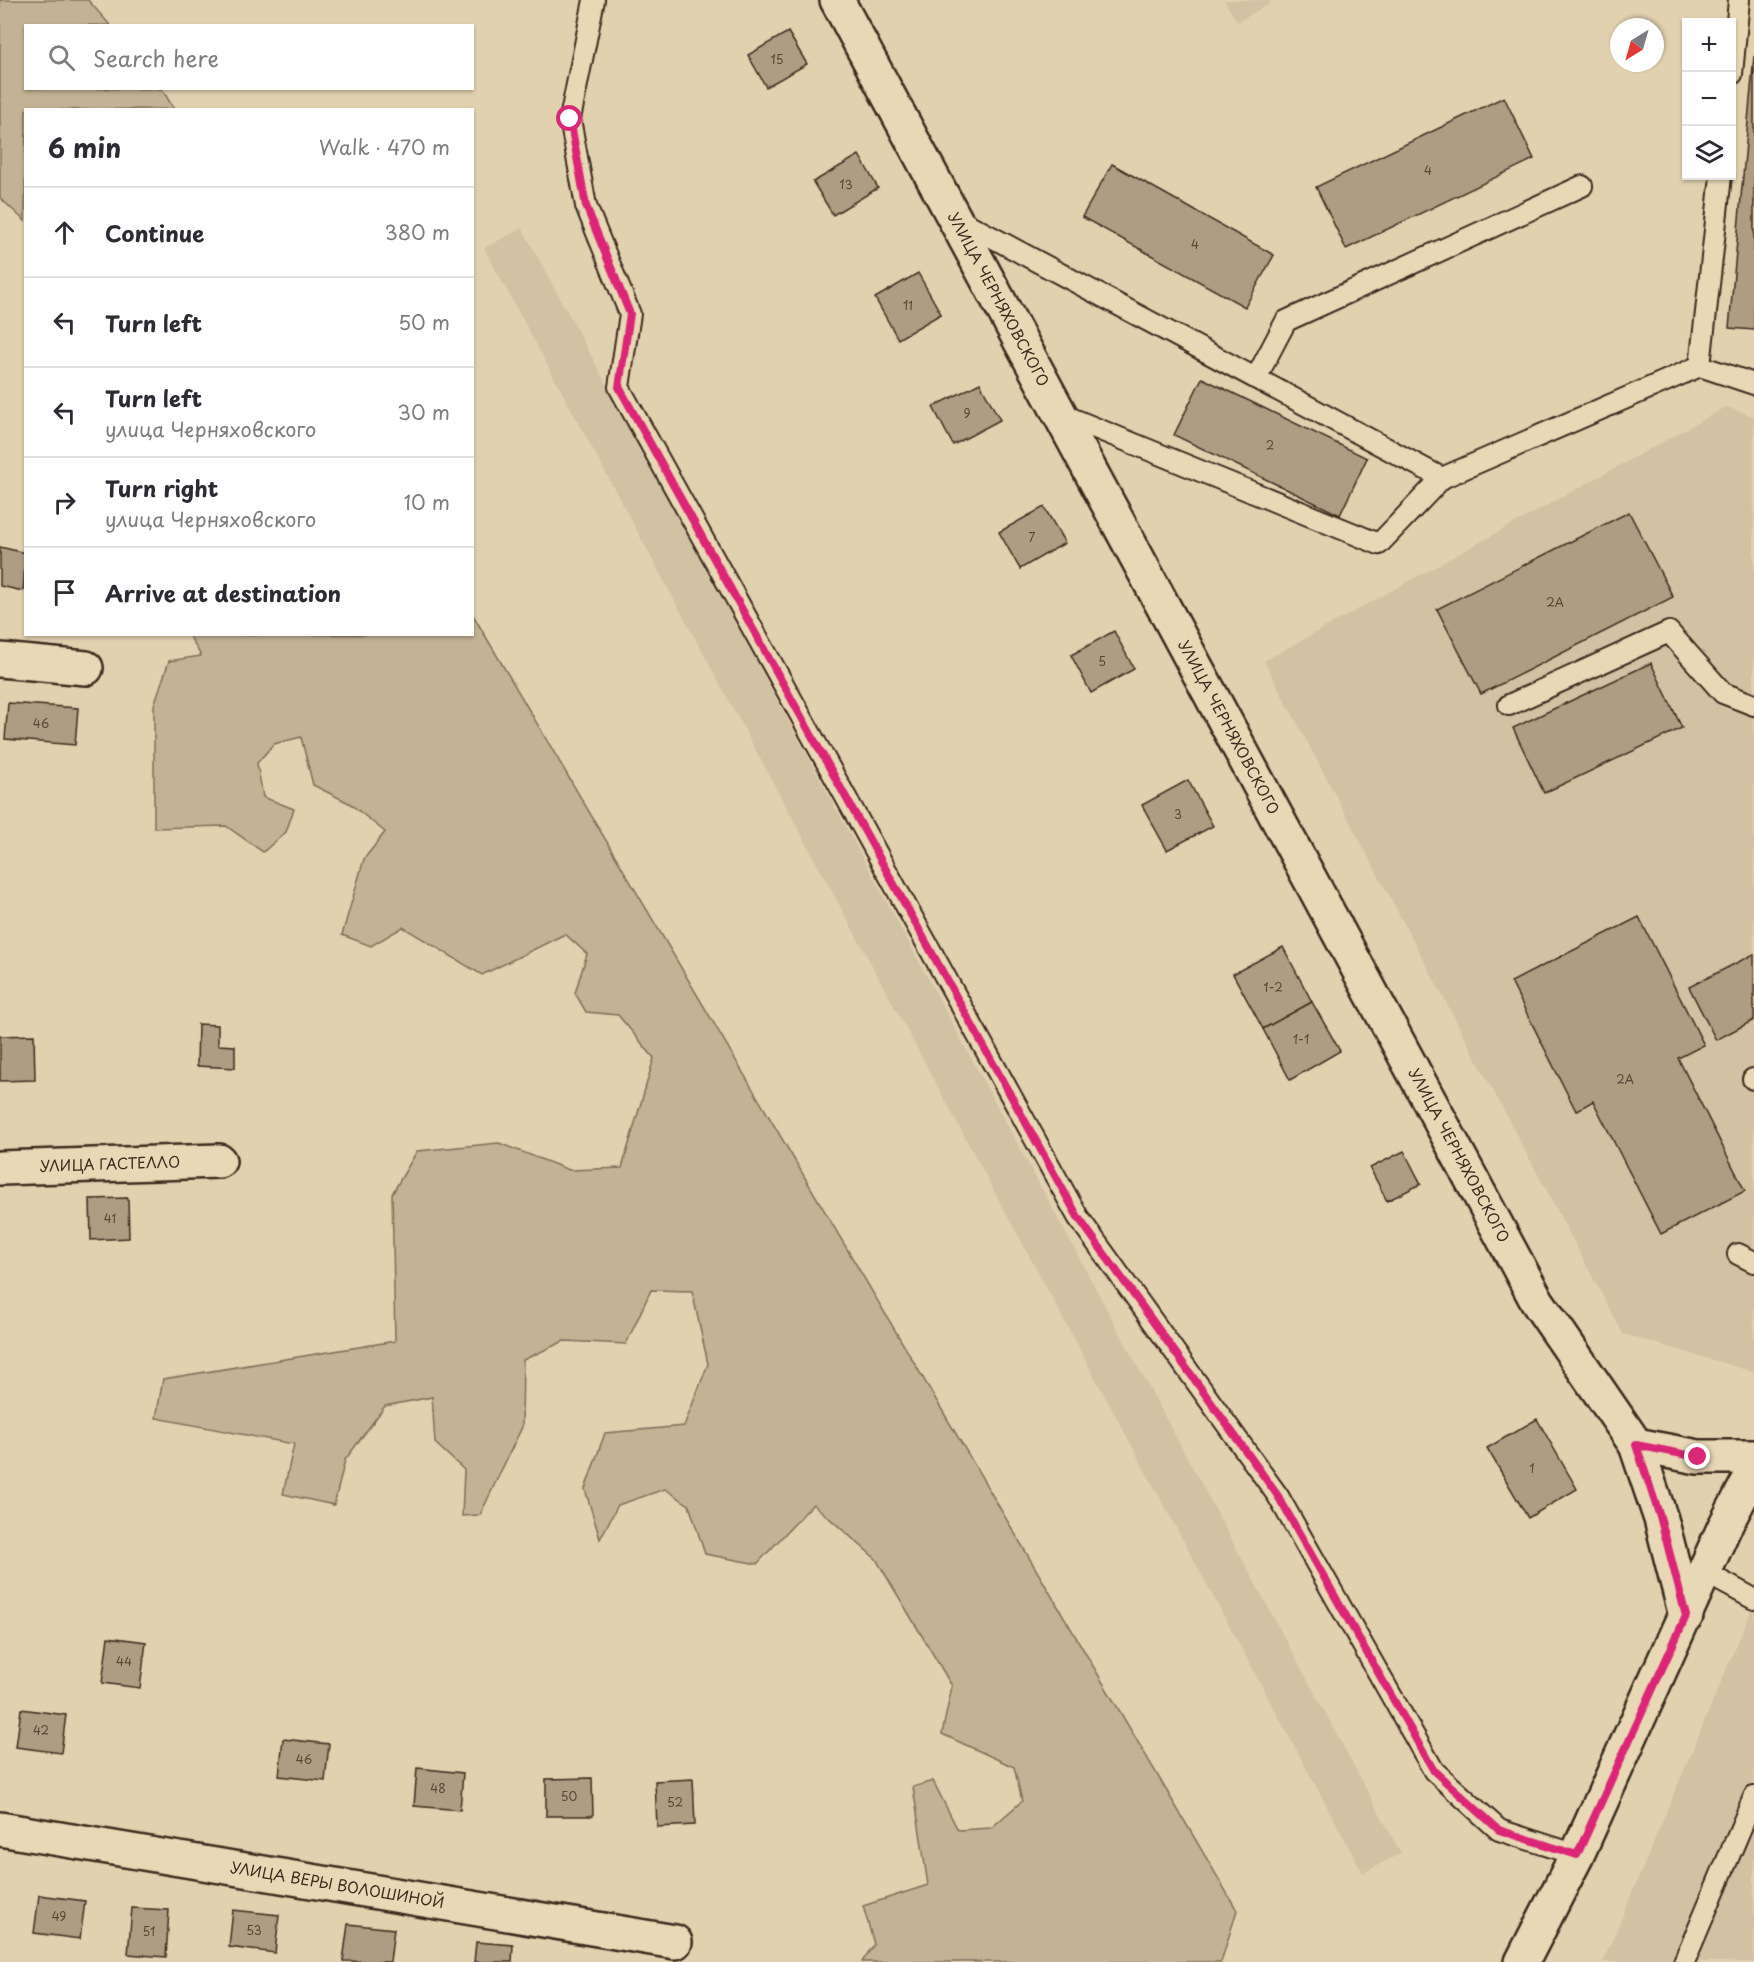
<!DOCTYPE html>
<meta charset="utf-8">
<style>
:root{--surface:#fff;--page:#f2f2f3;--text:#2b2b33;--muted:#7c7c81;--line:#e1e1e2}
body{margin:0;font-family:"Playpen Sans",sans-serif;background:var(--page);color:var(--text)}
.controls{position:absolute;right:18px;top:18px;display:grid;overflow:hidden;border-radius:0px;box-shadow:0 2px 4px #0004}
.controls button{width:54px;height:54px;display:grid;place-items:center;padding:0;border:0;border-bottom:2px solid var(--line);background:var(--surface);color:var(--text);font:30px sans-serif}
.compass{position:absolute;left:1610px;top:18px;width:54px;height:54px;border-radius:50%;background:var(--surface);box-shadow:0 2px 4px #0004;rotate:217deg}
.stop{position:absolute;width:18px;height:18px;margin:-14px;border:4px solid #db2777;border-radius:50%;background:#fff}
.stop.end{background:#db2777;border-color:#fff;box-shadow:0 2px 6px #0008}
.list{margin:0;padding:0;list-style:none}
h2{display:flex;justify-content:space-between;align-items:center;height:78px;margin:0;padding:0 24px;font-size:26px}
h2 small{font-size:20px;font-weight:400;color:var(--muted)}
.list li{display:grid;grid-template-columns:39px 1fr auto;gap:18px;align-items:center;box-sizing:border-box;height:90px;padding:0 24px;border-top:2px solid var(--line)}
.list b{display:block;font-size:22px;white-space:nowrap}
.list p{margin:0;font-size:20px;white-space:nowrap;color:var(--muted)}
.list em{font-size:20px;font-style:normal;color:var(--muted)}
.icon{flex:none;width:33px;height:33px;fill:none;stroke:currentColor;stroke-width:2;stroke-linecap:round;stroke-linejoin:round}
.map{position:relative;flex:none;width:1754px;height:1962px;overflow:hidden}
.search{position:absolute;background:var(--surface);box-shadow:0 2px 4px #0004;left:24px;top:24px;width:450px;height:66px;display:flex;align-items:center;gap:15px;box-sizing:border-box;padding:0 21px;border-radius:0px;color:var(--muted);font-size:22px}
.panel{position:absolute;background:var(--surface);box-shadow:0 2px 4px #0004;left:24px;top:108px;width:450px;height:528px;border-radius:0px}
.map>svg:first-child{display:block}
.built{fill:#d2c1a2}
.green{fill:#c3b294;stroke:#7f6e59;stroke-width:1.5}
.building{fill:#ae9d82;stroke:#3b2a1e;stroke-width:1.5}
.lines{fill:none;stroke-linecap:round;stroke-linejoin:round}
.lane-casing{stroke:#3b2a1e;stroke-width:24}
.street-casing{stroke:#3b2a1e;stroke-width:38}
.secondary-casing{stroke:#3b2a1e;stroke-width:38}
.lane{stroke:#e9d8b5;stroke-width:20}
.street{stroke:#e9d8b5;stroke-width:33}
.secondary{stroke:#e9d8b5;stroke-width:33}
.route{stroke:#db2777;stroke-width:8}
.labels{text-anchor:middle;stroke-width:4.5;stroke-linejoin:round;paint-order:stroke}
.number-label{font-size:12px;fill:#584737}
.street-label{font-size:15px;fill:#3b2a1e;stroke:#e9d8b5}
</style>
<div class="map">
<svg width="1754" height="1962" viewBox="0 0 1754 1962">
<rect width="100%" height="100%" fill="#e2d1af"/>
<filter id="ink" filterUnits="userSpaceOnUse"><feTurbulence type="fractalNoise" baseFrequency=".0167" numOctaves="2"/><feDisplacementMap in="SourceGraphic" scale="12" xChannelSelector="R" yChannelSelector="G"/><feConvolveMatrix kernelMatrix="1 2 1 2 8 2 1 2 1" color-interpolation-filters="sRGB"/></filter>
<g filter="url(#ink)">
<!-- built -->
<g class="built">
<path d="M1224,0H1269L1271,3L1237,22Z"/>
<path d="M522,228L1401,1853L1363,1873L484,248Z"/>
<path d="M1726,407L1754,416V1372L1623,1334L1264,661Z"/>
<path d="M1754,1604V1962H1603Z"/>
</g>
<!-- green -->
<g class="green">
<path d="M0,0H88L110,25L26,26V88L162,89L174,109L26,110L25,221L0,198Z"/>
<path d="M473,615L1237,1910L1221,1962H862L874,1944L863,1906L928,1885L913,1787L933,1781L958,1830L991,1828L1022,1801L1014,1767L942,1734L952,1686L876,1559L813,1504L757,1564L705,1554L689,1505L665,1489L618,1505L600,1539L585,1489L605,1433L684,1426L708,1364L692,1291L651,1290L626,1344L564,1341L523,1360L522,1427L480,1515L462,1516L464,1470L435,1443L432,1397L385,1406L345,1460L334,1505L283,1494L294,1444L156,1418L163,1379L395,1341L392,1194L417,1151L499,1143L569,1170L622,1168L654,1058L618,1015L586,1012L575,993L587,954L565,934L482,975L403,927L371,946L342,935L364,859L385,832L349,803L313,785L301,737L274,744L257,763L263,797L294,809L286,832L263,852L226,826L154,828V705L169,661L201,656L189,635L472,634Z"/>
</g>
<!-- building -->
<g class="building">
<path d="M788,32L807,64L766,87L748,55Z"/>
<path d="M1754,56V330L1729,328Z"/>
<path d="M1504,97L1534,159L1346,249L1316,187Z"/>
<path d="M859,155L878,188L833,215L813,182Z"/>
<path d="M1112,164L1274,255L1245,307L1082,217Z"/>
<path d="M918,273L941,314L898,339L875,298Z"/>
<path d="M1202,378L1367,458L1340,515L1174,435Z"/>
<path d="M980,383L1000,420L953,445L933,407Z"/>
<path d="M1044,507L1065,543L1020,569L999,532Z"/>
<path d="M1629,512L1673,597L1481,694L1437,609Z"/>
<path d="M0,547L26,553L23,591L0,586Z"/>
<path d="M1114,631L1134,669L1091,693L1071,655Z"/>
<path d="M1651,663L1682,728L1544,793L1513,728Z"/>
<path d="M8,703L78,708L75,745L5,739Z"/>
<path d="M1188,780L1213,826L1167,850L1142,805Z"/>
<path d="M1639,917L1704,1045L1678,1058L1745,1191L1661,1234L1593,1101L1576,1111L1511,982Z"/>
<path d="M1283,947L1312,1002L1263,1029L1233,974Z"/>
<path d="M1754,954V1020L1716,1040L1689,987Z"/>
<path d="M1312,1002L1340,1051L1290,1080L1263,1029Z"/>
<path d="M198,1024L218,1025V1045L235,1046V1068L197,1066Z"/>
<path d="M34,1035L35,1080L0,1081V1036Z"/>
<path d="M1404,1151L1421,1184L1387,1201L1370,1168Z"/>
<path d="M128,1198L129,1238L91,1240L90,1199Z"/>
<path d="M1537,1419L1577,1489L1528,1518L1487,1448Z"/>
<path d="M108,1637L146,1642L140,1688L102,1683Z"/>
<path d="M21,1709L66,1715L61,1753L16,1747Z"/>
<path d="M283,1739L329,1744L325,1781L279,1776Z"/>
<path d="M417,1768L463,1773L460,1810L414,1806Z"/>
<path d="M592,1778L593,1816H546V1779Z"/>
<path d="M693,1779L695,1825L657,1827L655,1781Z"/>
<path d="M39,1895L85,1901L80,1939L34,1933Z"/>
<path d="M132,1908L169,1910L166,1957L128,1954Z"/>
<path d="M233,1910L279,1915L275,1953L229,1947Z"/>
<path d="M348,1924L394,1929L390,1962L343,1961Z"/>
<path d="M476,1942L513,1945L512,1962H474Z"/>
</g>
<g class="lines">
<!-- lane casing -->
<g class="lane-casing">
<g id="lane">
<path d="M594,0L570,119L586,206L630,314L619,387L1078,1217L1278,1496L1434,1771L1499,1830L1577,1855"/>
<path d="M1732,74L1739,0"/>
<path d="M1721,176L1700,366L1754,384"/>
<path d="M958,219L1442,478L1700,366"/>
<path d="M1256,378L1286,321L1582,186"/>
<path d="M1061,414L1379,544L1442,478"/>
<path d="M1509,705L1669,632L1723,693L1754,705"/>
<path d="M1753,1079H1754"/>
<path d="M1738,1254L1754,1262"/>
<path d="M1706,1573L1754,1599"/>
<path d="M1684,1962L1754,1797"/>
</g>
</g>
<!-- street casing -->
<g class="street-casing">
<g id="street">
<path id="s1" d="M837,0L1537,1301L1636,1445L1698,1457H1754"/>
<path d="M0,660L86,668"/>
<path id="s2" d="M0,1168L219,1161"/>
<path d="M1636,1445L1661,1519L1686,1616"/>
<path id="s3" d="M0,1829L675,1942"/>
</g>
</g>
<!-- secondary casing -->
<g class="secondary-casing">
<path id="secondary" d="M1522,1962L1577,1855L1724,1528L1754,1471"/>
</g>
<!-- lane -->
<use href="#lane" class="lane"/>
<!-- street -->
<use href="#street" class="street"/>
<!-- secondary -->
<use href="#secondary" class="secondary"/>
</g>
</g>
<g class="lines" filter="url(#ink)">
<!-- route -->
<path class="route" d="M570,119L586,206L630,314L619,387L1078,1217L1278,1496L1434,1771L1499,1830L1577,1855L1686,1616L1661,1520L1636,1445L1698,1457"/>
</g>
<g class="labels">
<!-- number labels -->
<g class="number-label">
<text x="777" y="64">15</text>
<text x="1428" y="175">4</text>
<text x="846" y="189">13</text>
<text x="1195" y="249">4</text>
<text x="908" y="310">11</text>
<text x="967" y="418">9</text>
<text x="1270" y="450">2</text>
<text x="1032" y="542">7</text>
<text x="1555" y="607">2А</text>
<text x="1102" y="666">5</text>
<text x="41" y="728">46</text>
<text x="1178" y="819">3</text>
<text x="1273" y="992">1-2</text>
<text x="1301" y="1044">1-1</text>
<text x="1625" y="1084">2А</text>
<text x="110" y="1223">41</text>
<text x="1532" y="1473">1</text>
<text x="124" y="1666">44</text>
<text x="41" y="1735">42</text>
<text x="304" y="1764">46</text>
<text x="438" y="1793">48</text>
<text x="569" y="1801">50</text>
<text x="675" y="1807">52</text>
<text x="59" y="1921">49</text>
<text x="254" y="1935">53</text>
<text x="149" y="1936">51</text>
</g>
<!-- street labels -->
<g class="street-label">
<text dy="5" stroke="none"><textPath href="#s1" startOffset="340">УЛИЦА ЧЕРНЯХОВСКОГО</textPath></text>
<text dy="5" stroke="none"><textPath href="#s1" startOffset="826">УЛИЦА ЧЕРНЯХОВСКОГО</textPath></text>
<text dy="5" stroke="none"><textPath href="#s1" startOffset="1312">УЛИЦА ЧЕРНЯХОВСКОГО</textPath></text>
<text dy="5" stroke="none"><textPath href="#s2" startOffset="110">УЛИЦА ГАСТЕЛЛО</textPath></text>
<text dy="5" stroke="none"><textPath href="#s3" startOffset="342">УЛИЦА ВЕРЫ ВОЛОШИНОЙ</textPath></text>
</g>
</g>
</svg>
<div class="controls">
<button>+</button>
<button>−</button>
<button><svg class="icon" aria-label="layers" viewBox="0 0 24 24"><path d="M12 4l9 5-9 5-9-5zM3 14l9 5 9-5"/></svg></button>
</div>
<svg class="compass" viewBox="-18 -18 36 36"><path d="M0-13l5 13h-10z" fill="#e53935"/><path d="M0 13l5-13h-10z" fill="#7c7c81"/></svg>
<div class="stop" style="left:570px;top:119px"></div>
<div class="stop end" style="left:1698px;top:1457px"></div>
<div class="search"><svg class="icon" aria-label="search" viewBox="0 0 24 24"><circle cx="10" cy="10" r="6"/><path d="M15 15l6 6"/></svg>Search here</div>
<section class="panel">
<h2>6 min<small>Walk · 470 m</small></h2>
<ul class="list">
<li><svg class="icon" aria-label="ahead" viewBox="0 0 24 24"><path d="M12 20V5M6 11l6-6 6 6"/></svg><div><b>Continue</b></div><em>380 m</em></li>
<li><svg class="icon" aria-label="left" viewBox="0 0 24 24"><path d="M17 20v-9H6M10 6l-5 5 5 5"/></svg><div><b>Turn left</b></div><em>50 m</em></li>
<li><svg class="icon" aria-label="left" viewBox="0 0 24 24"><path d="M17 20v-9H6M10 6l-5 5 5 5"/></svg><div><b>Turn left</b><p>улица Черняховского</p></div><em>30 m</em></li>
<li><svg class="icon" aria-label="right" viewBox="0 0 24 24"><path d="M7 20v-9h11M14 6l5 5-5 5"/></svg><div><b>Turn right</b><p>улица Черняховского</p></div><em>10 m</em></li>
<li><svg class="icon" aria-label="arrive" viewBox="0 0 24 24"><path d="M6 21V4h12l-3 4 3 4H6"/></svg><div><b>Arrive at destination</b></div></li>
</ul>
</section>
</div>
